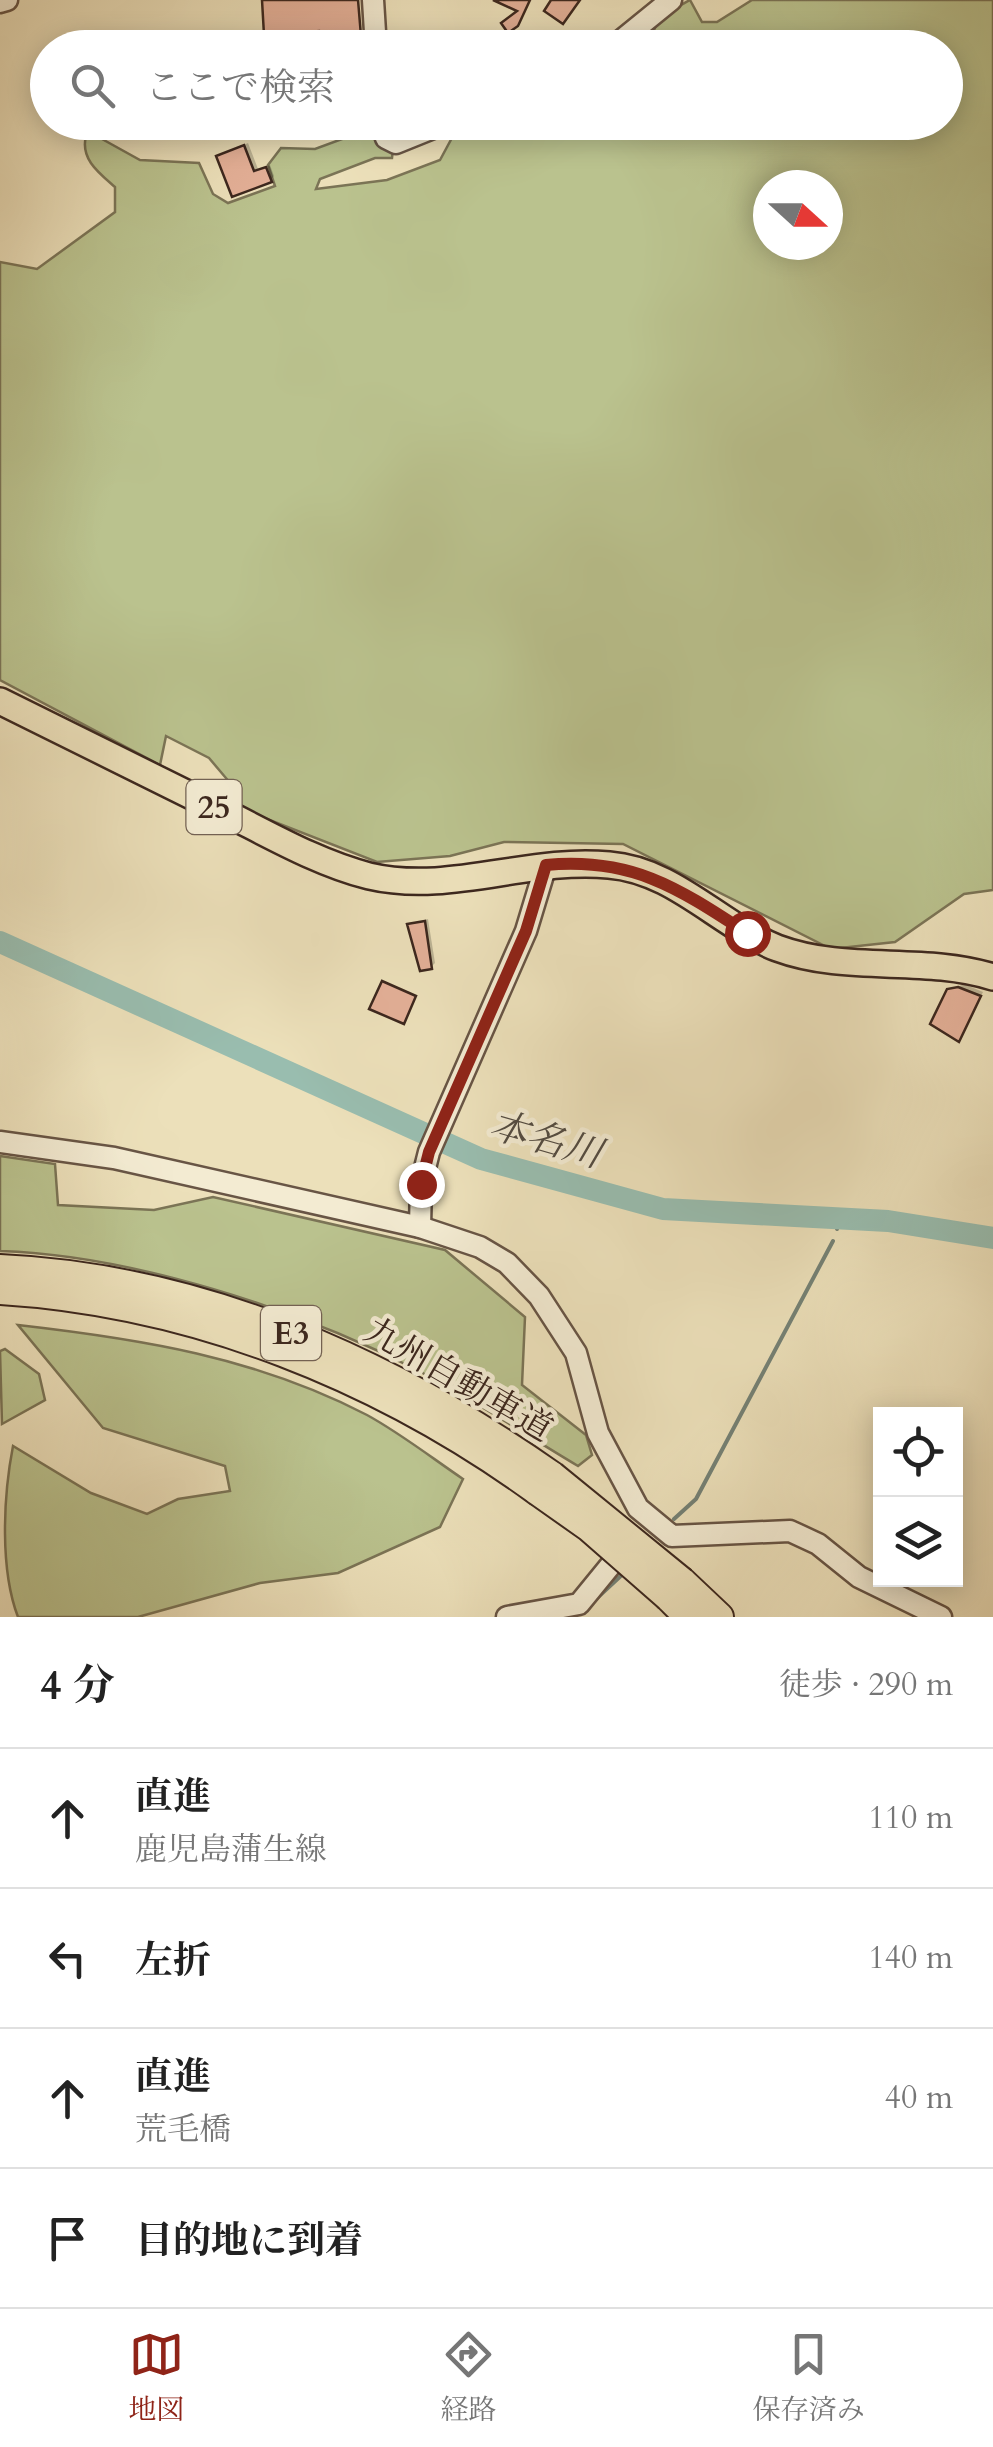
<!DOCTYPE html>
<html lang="ja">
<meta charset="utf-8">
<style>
:root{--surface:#fff;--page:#f6f6f6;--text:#222;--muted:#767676;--line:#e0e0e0;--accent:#8f2418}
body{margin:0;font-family:Cardo,"Noto Serif JP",serif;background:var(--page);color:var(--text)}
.controls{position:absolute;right:30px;bottom:30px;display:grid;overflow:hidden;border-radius:0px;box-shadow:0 5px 25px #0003}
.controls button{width:90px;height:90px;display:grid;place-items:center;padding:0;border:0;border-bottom:2px solid var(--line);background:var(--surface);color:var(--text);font:50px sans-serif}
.compass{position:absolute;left:753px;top:170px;width:90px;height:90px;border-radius:50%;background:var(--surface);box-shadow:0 5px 25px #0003;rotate:111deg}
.stop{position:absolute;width:30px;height:30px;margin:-22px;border:8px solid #8f2418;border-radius:50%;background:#fff}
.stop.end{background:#8f2418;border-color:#fff;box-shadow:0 2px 10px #0008}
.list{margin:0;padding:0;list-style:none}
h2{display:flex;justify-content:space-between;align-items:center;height:130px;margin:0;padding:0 40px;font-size:42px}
h2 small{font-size:32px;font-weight:400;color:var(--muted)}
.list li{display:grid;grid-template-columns:65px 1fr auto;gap:30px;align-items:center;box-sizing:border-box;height:140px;padding:0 40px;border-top:2px solid var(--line)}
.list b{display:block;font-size:38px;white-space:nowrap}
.list p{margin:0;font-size:32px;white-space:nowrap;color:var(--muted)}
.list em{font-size:32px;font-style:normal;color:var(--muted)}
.icon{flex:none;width:55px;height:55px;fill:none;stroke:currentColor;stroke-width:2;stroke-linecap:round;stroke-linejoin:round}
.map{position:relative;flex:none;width:993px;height:1617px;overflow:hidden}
.search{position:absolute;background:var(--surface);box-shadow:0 5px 25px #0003;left:30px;right:30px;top:30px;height:110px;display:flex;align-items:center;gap:25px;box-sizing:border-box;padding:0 35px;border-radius:55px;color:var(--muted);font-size:38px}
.sheet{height:690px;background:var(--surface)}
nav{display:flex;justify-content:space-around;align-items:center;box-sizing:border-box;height:140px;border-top:2px solid var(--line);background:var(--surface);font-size:28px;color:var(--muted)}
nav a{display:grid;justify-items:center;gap:5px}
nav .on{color:var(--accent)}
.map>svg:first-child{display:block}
.green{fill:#bac28e;stroke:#7b7456;stroke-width:2.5;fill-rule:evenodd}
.shadow{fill:#0003}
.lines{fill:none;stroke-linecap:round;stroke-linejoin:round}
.stream{stroke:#748175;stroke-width:4}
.river{stroke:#99bdaf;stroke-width:22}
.building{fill:#e4b098;stroke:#3c271e;stroke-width:2.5}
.minor-casing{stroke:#685545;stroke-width:25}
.major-casing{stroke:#3c271e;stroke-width:30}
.highway-casing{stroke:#3c271e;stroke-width:32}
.minor{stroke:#f3ebd2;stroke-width:20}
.major{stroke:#ece0ba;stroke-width:25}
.highway{stroke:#ece0ba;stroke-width:28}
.highway-bridge-casing{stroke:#3c271e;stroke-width:32;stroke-linecap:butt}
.highway-bridge{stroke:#ece0ba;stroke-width:28}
.route{stroke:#8f2418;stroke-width:12}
.labels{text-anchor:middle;stroke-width:9;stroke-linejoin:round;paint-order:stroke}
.shield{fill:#f3ebd2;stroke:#736254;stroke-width:2.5}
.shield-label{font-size:32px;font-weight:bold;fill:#3c271e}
.street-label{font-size:35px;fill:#3c271e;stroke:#f3ebd2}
.water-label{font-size:38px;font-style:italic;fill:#534c42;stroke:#f3ebd2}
</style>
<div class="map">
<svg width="993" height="1617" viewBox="0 0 993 1617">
<rect width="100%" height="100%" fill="#ece0ba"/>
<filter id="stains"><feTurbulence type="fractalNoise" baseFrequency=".002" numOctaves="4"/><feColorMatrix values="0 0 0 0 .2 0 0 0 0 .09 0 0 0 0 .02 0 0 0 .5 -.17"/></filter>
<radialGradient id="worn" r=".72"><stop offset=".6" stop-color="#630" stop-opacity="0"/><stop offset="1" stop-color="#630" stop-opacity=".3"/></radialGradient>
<!-- green -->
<g class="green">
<path d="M690,0L702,22H717L752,0H993V890L964,894L895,942L831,949L623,844L504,842L450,856L377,862L226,803L231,784L209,758L166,736L160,765L0,680V262L37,269L115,212V187C99,173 80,159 86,136L93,134L140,160L199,163L213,194L228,203L275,186L268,165L281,148L315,149L380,125L393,149L392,158H375L320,179L316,189L387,180L440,160L460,123H517L526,137L570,122H946V48H654C648,20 668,12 690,0ZM768,185H828V245H768Z"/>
<path d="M0,1156L55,1164L58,1205L154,1210L213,1197L445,1250L525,1317L522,1385L586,1435L592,1455L578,1466C524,1434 471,1398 415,1369C298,1309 131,1255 0,1251Z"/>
<path d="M18,1325C141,1339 255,1357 367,1415C400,1433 432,1458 463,1479L440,1527L338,1573L260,1583L138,1617H18C0,1570 3,1498 13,1446L91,1493L147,1514L178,1499L230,1491L225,1466L103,1428Z"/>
<path d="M5,1349L39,1374L45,1400L2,1424L0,1351Z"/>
</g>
<!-- shadow -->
<g class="shadow">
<path d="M411,30L420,38L413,48H391Z"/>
<path d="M586,36L594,48H570Z"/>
<path d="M648,39L652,43L649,48H640Z"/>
<path d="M527,122H550L530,131Z"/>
<path d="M248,143L258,169L270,165L274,176L271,180L219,157Z"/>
<path d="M428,919L435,963L431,967L410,925Z"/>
<path d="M964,984L983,992L962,1035L949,991Z"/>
</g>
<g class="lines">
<!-- stream -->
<g class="stream">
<path d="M837,1229L840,1217"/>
<path d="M674,1519L696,1499L833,1241"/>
<path d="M596,1599L625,1572"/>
</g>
<!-- river -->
<path class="river" d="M0,942L481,1159L663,1209L888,1221L993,1238"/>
</g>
<!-- building -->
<g class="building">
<path d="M262,0H358L362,48H321L319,31L264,35Z"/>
<path d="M493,0H530L518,26L508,33L501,23L517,11Z"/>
<path d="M551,0H580L563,24L544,11Z"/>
<path d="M244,145L254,171L266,167L272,182L232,197L216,156Z"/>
<path d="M425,921L432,969L420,971L407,924Z"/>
<path d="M382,981L416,996L404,1024L369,1009Z"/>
<path d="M958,987L981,996L959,1042L930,1024L947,989Z"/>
</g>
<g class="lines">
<!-- minor casing -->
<g class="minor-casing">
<g id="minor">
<path d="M373,0L376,48"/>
<path d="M0,2L7,0"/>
<path d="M612,48L671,0"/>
<path d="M381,122L386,138L396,143L448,122"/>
<path d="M0,1142L114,1158L420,1227L480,1247L507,1263L539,1296L576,1353L598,1433L638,1508L672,1536L790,1531L818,1544L859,1577L941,1617"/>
<path d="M420,1227L421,1184L429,1152L526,931L546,865"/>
<path d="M507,1617L579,1604L628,1544"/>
</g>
</g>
<!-- major casing -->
<g class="major-casing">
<path id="major" d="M0,701C75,738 149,775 224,812C270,835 318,863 369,876C450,895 528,857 609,865C674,870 719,925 777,948C847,974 923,955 993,977"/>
</g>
<!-- highway casing -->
<g class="highway-casing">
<g id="highway">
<path d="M0,1269C201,1278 389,1362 552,1476"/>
<path d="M0,1290C195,1302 381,1377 538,1491"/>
<path d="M682,1582L719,1617"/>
<path d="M669,1597L689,1617"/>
</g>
</g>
<!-- minor -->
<use href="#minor" class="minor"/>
<!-- major -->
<use href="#major" class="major"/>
<!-- highway -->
<use href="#highway" class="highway"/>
<!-- highway-bridge casing -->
<g class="highway-bridge-casing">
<g id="highway-bridge">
<path d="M552,1476L682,1582"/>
<path d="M538,1491L589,1527L669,1597"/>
</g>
</g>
<!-- highway-bridge -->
<use href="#highway-bridge" class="highway-bridge"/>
</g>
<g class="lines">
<!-- route -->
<path class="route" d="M421,1184L429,1152L526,931L546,865C632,857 678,888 747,933"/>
</g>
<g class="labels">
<!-- shield labels -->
<g class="shield">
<rect x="186.5" y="780" width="55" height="54" rx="8"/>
<rect x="261" y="1306" width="60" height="54" rx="8"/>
</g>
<g class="shield-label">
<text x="214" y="818">25</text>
<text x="291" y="1344">E3</text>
</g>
<!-- street labels -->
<g class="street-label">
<text transform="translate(459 1379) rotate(30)" y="12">九州自動車道</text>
</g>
<!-- water labels -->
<g class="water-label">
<text transform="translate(546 1139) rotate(16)" y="13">本名川</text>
</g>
</g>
<rect width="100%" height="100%" filter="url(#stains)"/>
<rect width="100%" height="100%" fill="url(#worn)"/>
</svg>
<div class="controls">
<button><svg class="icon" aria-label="locate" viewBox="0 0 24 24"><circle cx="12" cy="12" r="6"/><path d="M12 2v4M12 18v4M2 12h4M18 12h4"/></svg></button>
<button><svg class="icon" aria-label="layers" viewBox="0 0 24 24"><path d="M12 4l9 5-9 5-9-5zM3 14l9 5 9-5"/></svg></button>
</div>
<svg class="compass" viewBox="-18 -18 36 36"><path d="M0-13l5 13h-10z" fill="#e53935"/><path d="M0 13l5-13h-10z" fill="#767676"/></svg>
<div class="stop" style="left:747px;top:933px"></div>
<div class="stop end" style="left:421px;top:1184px"></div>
<div class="search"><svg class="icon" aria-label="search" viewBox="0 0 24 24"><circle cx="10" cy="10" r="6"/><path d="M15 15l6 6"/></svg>ここで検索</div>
</div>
<section class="sheet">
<h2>4 分<small>徒歩 · 290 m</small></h2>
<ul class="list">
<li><svg class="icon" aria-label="ahead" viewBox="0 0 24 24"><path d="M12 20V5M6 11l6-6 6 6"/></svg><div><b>直進</b><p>鹿児島蒲生線</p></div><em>110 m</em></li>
<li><svg class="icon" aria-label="left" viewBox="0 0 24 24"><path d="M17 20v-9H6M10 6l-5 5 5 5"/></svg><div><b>左折</b></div><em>140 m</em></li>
<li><svg class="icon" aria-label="ahead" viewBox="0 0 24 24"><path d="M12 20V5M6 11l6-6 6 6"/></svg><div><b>直進</b><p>荒毛橋</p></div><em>40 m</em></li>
<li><svg class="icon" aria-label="arrive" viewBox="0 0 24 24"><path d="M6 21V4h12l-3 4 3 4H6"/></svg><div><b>目的地に到着</b></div></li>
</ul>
</section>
<nav>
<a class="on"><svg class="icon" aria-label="map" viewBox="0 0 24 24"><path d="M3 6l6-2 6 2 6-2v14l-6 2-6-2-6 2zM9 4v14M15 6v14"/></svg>地図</a>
<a><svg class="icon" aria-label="directions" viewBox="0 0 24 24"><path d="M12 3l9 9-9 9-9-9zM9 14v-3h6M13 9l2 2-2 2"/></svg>経路</a>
<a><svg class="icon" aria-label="saved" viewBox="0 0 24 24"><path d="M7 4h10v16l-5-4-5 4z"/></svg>保存済み</a>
</nav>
